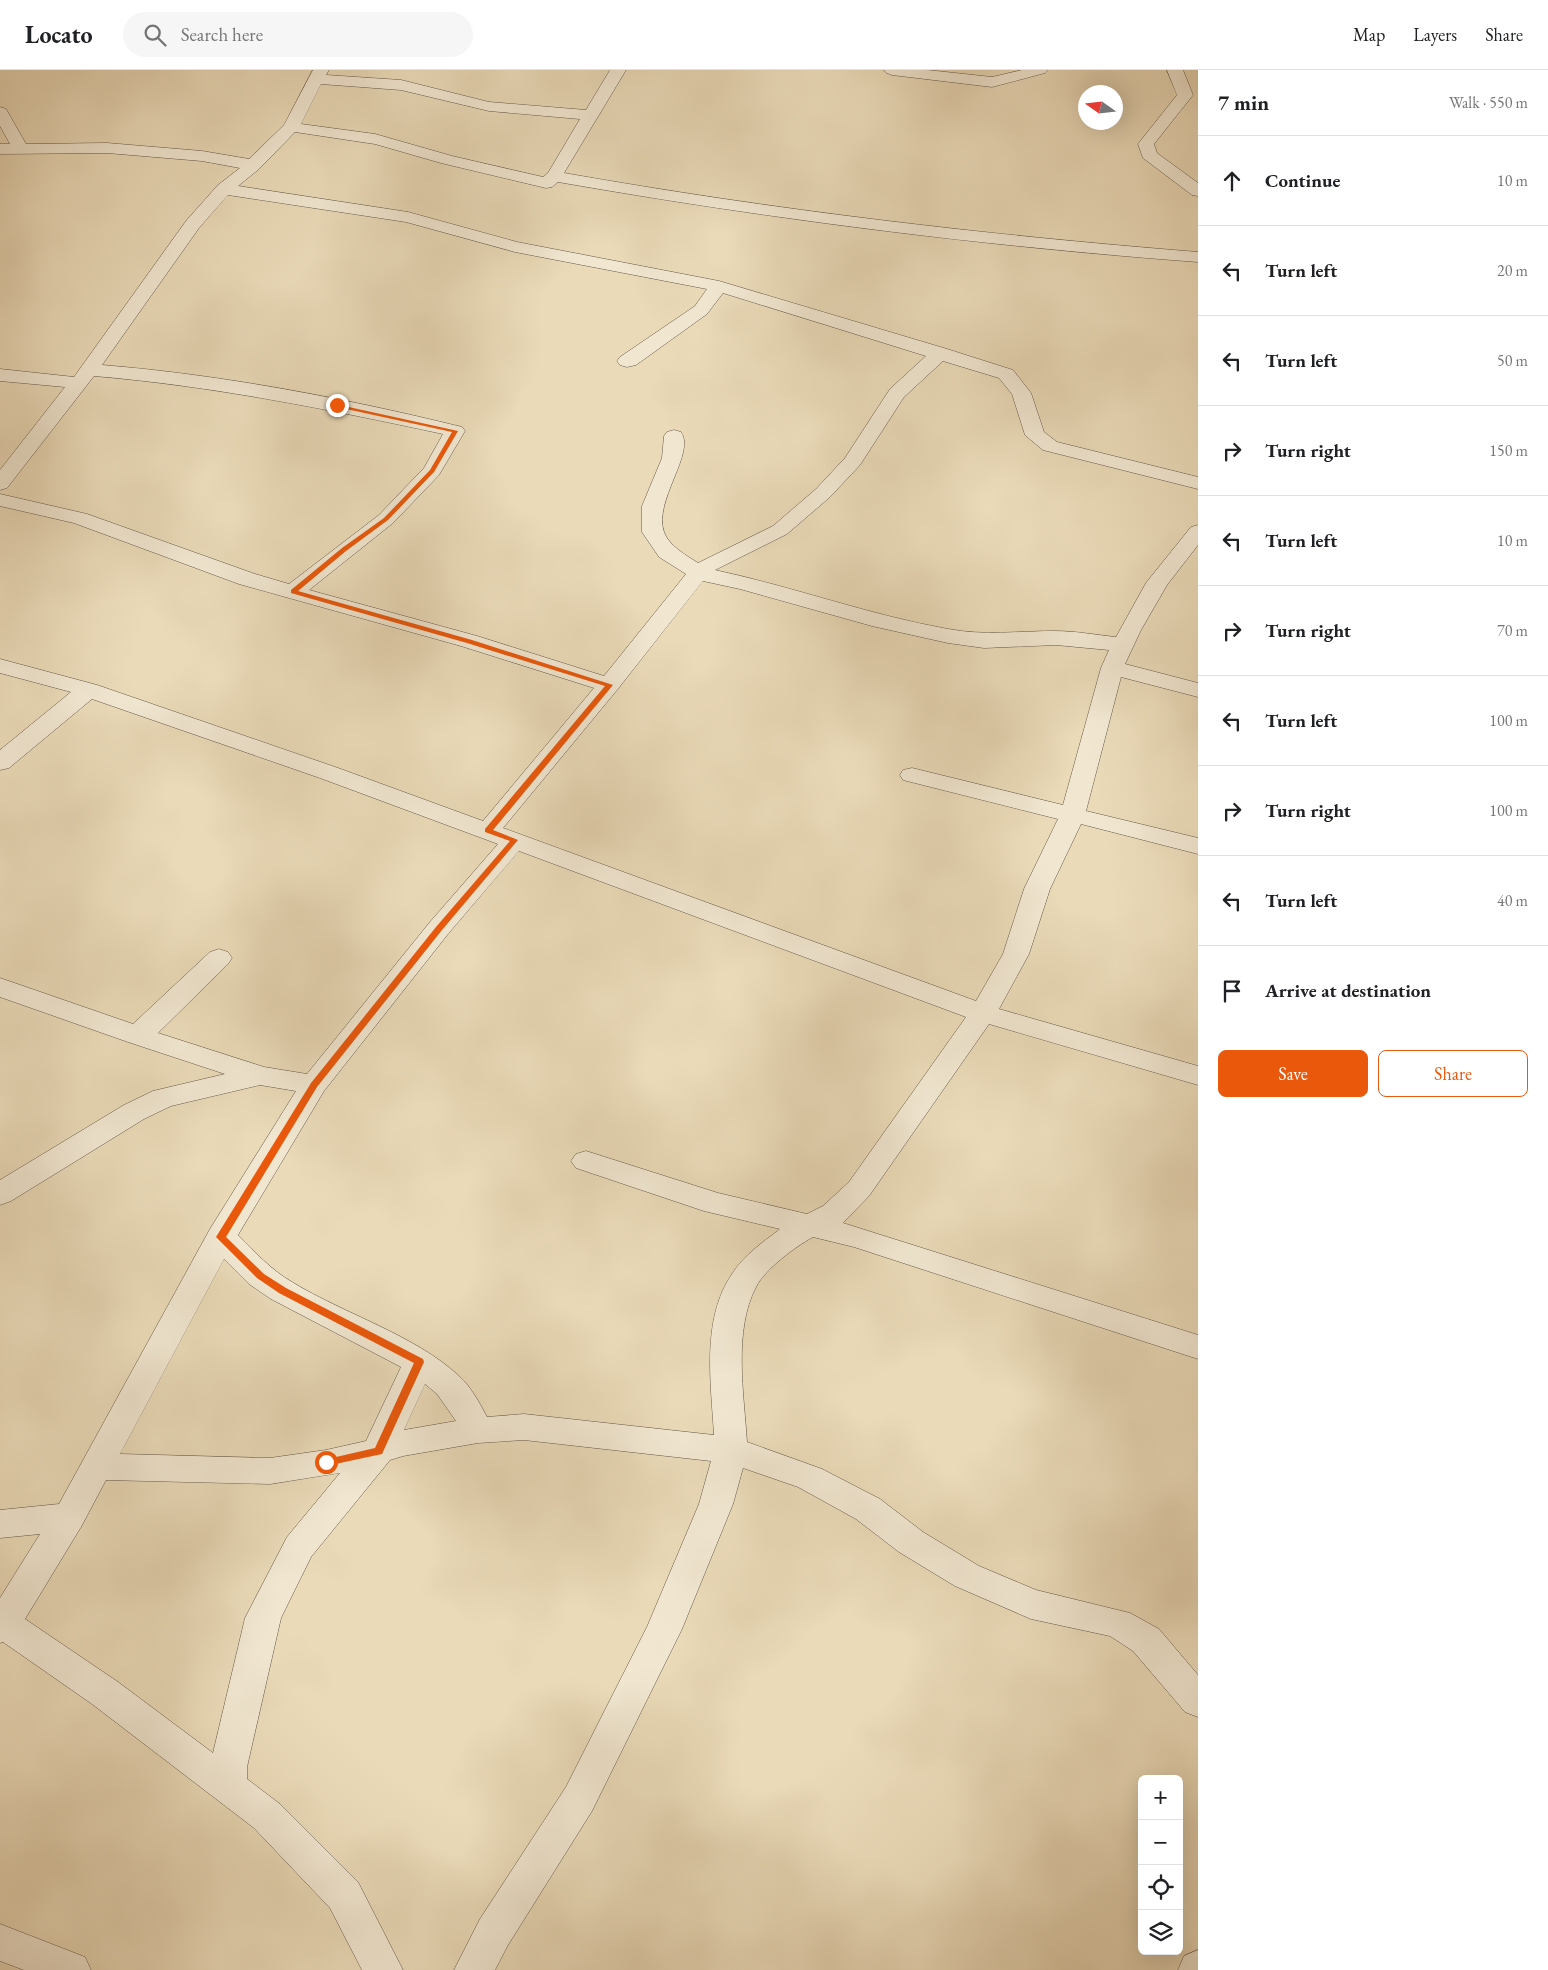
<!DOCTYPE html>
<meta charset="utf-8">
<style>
:root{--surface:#fff;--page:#f6f6f6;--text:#202124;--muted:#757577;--line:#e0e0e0;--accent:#ea580c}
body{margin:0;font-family:"EB Garamond",serif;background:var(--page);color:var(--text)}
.controls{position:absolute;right:15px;bottom:15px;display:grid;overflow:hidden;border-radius:8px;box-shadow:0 5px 20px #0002}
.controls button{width:45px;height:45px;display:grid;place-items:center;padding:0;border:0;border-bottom:1px solid var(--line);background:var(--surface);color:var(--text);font:25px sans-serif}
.compass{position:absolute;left:1078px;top:15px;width:45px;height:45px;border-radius:50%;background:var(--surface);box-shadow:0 5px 20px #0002;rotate:284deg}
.stop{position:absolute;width:15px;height:15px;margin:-11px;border:4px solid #ea580c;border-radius:50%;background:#fff}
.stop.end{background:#ea580c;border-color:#fff;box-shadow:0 1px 5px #0008}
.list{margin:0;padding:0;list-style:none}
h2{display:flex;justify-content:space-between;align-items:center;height:65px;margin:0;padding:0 20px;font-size:21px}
h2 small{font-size:16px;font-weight:400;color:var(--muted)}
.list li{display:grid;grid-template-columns:32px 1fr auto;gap:15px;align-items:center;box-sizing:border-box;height:90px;padding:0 20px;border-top:1px solid var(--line)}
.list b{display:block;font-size:19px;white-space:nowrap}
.list em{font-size:16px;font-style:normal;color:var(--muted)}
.actions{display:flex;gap:10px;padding:15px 20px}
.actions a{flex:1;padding:11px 0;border:1px solid var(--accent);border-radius:8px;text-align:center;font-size:18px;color:var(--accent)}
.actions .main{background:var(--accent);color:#fff}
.icon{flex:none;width:28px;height:28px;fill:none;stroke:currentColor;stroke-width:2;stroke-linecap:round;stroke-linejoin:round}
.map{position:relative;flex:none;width:1198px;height:1900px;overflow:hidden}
header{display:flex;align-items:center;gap:30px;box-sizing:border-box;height:70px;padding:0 25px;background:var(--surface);border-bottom:1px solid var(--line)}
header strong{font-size:24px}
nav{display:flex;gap:28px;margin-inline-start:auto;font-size:18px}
.search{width:350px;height:45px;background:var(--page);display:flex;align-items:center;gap:12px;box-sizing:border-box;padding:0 18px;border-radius:28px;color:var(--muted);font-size:19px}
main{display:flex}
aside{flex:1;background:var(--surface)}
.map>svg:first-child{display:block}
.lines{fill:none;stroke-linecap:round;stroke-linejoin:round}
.street-casing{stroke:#635749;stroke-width:1}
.street{fill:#f1e7d1;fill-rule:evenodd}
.route{fill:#ea580c}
</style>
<header>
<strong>Locato</strong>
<div class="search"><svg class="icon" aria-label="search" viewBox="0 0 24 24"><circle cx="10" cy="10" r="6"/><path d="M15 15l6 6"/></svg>Search here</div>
<nav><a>Map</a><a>Layers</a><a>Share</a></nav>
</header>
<main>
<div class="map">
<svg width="1198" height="1900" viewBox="0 0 1198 1900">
<rect width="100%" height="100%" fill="#eadab8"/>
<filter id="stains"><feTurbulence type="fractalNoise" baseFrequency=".004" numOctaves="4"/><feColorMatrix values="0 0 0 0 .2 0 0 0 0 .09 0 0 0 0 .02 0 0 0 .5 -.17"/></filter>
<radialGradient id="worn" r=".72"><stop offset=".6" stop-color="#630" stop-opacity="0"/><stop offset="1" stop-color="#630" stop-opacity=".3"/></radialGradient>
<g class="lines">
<!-- street casing -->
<g class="street-casing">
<g id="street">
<path d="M313,0H329L326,5L401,10L489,32L586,40L610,0H626L564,103C774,140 985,165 1198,182V192C983,176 770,149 558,112L552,117L546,118L441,93L375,74L295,62L259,99L238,116L408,142L517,172L719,211L947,279L1013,300L1031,323L1044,362L1057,372L1198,407V419L1043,380L1025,365L1012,324L999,308L943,291L904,327L860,395L830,427L787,464L715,500C794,517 869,545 948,559C985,566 1018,561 1055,561C1075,561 1096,565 1116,567L1146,513L1191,457L1198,455V475L1167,515L1141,560L1125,594L1198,613V627L1121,607L1086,741L1198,768V784L1081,754L1050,819L1029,884L999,939L1198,996V1015L989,954L869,1126L843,1153L1198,1265V1289L854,1177L813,1167C795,1177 765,1199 756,1217C733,1261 744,1324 747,1372L822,1399L880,1429L923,1462L979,1496L1036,1520L1130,1543L1159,1559L1198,1605V1647L1185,1642L1133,1581L1110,1566L1031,1549L955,1516L899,1482L856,1449L798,1417L743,1398L733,1434L682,1559L592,1741L508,1875L495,1900H454L480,1849L566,1717L647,1557L699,1434L711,1391L524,1370L478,1373L403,1386L390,1390L311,1487L281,1548L247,1697V1709L280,1734L358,1812L403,1900H362L330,1838L254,1758L92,1634L3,1572L0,1573V1528L40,1464L0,1468V1440L59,1434L210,1159L296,1021L260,1015L171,1036L144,1049L11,1131L0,1135V1110L124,1035L153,1021L225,1004L128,972L0,927V908L133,954L210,882L219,879L228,882L232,888L228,894L158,963L264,997L307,1004L430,852L498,774L320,708L92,629L9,698L0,700V680L71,622L0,603V589L97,615L338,698L483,751L594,618L461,576L239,514L74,453L0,436V424L87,444L255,504L289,514L379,445L424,398L443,364C327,339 212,316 94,306L7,418L0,420V400L65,317L0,311V299L74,307L186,151L218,115L240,98L202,91L107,83L0,84V74H10L0,56V37L6,39L26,74L107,73L202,81L249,89L284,55ZM321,14L401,20L489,41L580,49L548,103L543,107L452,86L375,64L301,54ZM228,125L406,152L515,182L707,219L695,236L620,287L617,291L620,295L627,297L636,295L707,244L723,223L926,286L890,319L845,388L816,419L773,456L698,493C686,485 669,476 664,462C653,431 696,383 681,362L674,360L667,362L664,366L662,388L642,436V462L659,487L686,504L604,606L477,566L309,520L393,453L439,405L465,361L462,357C344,328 223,305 102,295L199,158ZM703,511L740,519L872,556L948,573L984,578L1056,575L1109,580L1101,598L1063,735L912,698L903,700L900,705L903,710L1058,749L1024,819L1003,884L976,931L503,758L617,620ZM519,781L966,947L849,1112L823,1136L807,1144L718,1123L586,1081L576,1084L571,1091L576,1098L704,1141L780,1159C762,1173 744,1185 732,1204C701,1249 711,1313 714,1365L524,1344L487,1347C479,1332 471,1317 459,1306C415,1265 344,1244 292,1212C271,1200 255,1182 238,1165L324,1021L448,864ZM224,1189L249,1214L271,1229L401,1297L366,1371L326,1380L270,1388L120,1384ZM425,1314L437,1324L456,1351L404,1360ZM340,1403L287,1467L245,1548L213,1683L118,1612L25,1549L81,1457L106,1410L270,1414Z"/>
<path d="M884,0H927L992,7L1022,0H1048L1045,3L992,17L892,5L887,3Z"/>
<path d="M1167,0H1183L1193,25L1154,74L1157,83L1198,113V126L1192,125L1143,88L1138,74L1177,25Z"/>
<path d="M0,1854L85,1887L91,1900H24L0,1891Z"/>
<path d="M1198,1880V1900H1178L1184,1886Z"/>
</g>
</g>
<!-- street -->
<use href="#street" class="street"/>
</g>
<!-- route -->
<path class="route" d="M335,334L458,361L434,402L388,450L346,481L298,521L472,570L613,615L493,760L518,770L442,860L317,1017L226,1167L264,1204L286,1218L423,1289L424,1292L382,1384L326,1396L321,1392L323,1390L375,1378L414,1293L279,1223L257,1208L216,1167L311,1013L436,857L510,771L485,762V759L605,616L467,573L291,523V520L342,478L384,448L430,400L452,362L337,337Z"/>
<rect width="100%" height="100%" filter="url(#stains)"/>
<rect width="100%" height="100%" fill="url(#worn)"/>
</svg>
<div class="controls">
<button>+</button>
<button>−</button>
<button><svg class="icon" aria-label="locate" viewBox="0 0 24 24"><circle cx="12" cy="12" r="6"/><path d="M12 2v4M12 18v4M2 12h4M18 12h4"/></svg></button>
<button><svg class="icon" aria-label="layers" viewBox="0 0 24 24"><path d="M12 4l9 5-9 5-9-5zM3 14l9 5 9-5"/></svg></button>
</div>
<svg class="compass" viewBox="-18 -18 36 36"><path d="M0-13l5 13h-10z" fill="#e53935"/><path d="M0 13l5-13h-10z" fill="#757577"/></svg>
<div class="stop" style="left:326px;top:1392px"></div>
<div class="stop end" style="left:337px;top:335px"></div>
</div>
<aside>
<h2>7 min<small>Walk · 550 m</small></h2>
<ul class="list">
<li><svg class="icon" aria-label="ahead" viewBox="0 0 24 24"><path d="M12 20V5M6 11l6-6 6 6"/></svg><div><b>Continue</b></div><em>10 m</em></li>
<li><svg class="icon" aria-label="left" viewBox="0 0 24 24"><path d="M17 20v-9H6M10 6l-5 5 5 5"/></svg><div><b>Turn left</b></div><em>20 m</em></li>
<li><svg class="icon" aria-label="left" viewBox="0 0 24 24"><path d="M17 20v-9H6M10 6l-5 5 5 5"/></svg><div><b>Turn left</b></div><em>50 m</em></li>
<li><svg class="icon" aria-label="right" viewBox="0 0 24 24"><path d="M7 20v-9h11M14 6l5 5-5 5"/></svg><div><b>Turn right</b></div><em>150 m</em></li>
<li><svg class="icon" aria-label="left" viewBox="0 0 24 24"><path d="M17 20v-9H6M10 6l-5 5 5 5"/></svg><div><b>Turn left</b></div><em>10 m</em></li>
<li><svg class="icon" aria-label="right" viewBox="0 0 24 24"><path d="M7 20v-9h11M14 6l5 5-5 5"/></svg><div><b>Turn right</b></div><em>70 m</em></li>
<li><svg class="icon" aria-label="left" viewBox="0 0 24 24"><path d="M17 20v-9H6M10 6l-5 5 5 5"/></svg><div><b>Turn left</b></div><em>100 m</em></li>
<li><svg class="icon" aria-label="right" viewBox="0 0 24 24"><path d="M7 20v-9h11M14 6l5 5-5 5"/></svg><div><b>Turn right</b></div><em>100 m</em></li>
<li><svg class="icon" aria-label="left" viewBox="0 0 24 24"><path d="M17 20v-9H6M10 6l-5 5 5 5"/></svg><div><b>Turn left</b></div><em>40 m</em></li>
<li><svg class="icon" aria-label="arrive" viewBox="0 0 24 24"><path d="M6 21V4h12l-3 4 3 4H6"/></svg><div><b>Arrive at destination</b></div></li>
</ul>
<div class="actions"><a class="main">Save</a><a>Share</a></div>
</aside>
</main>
